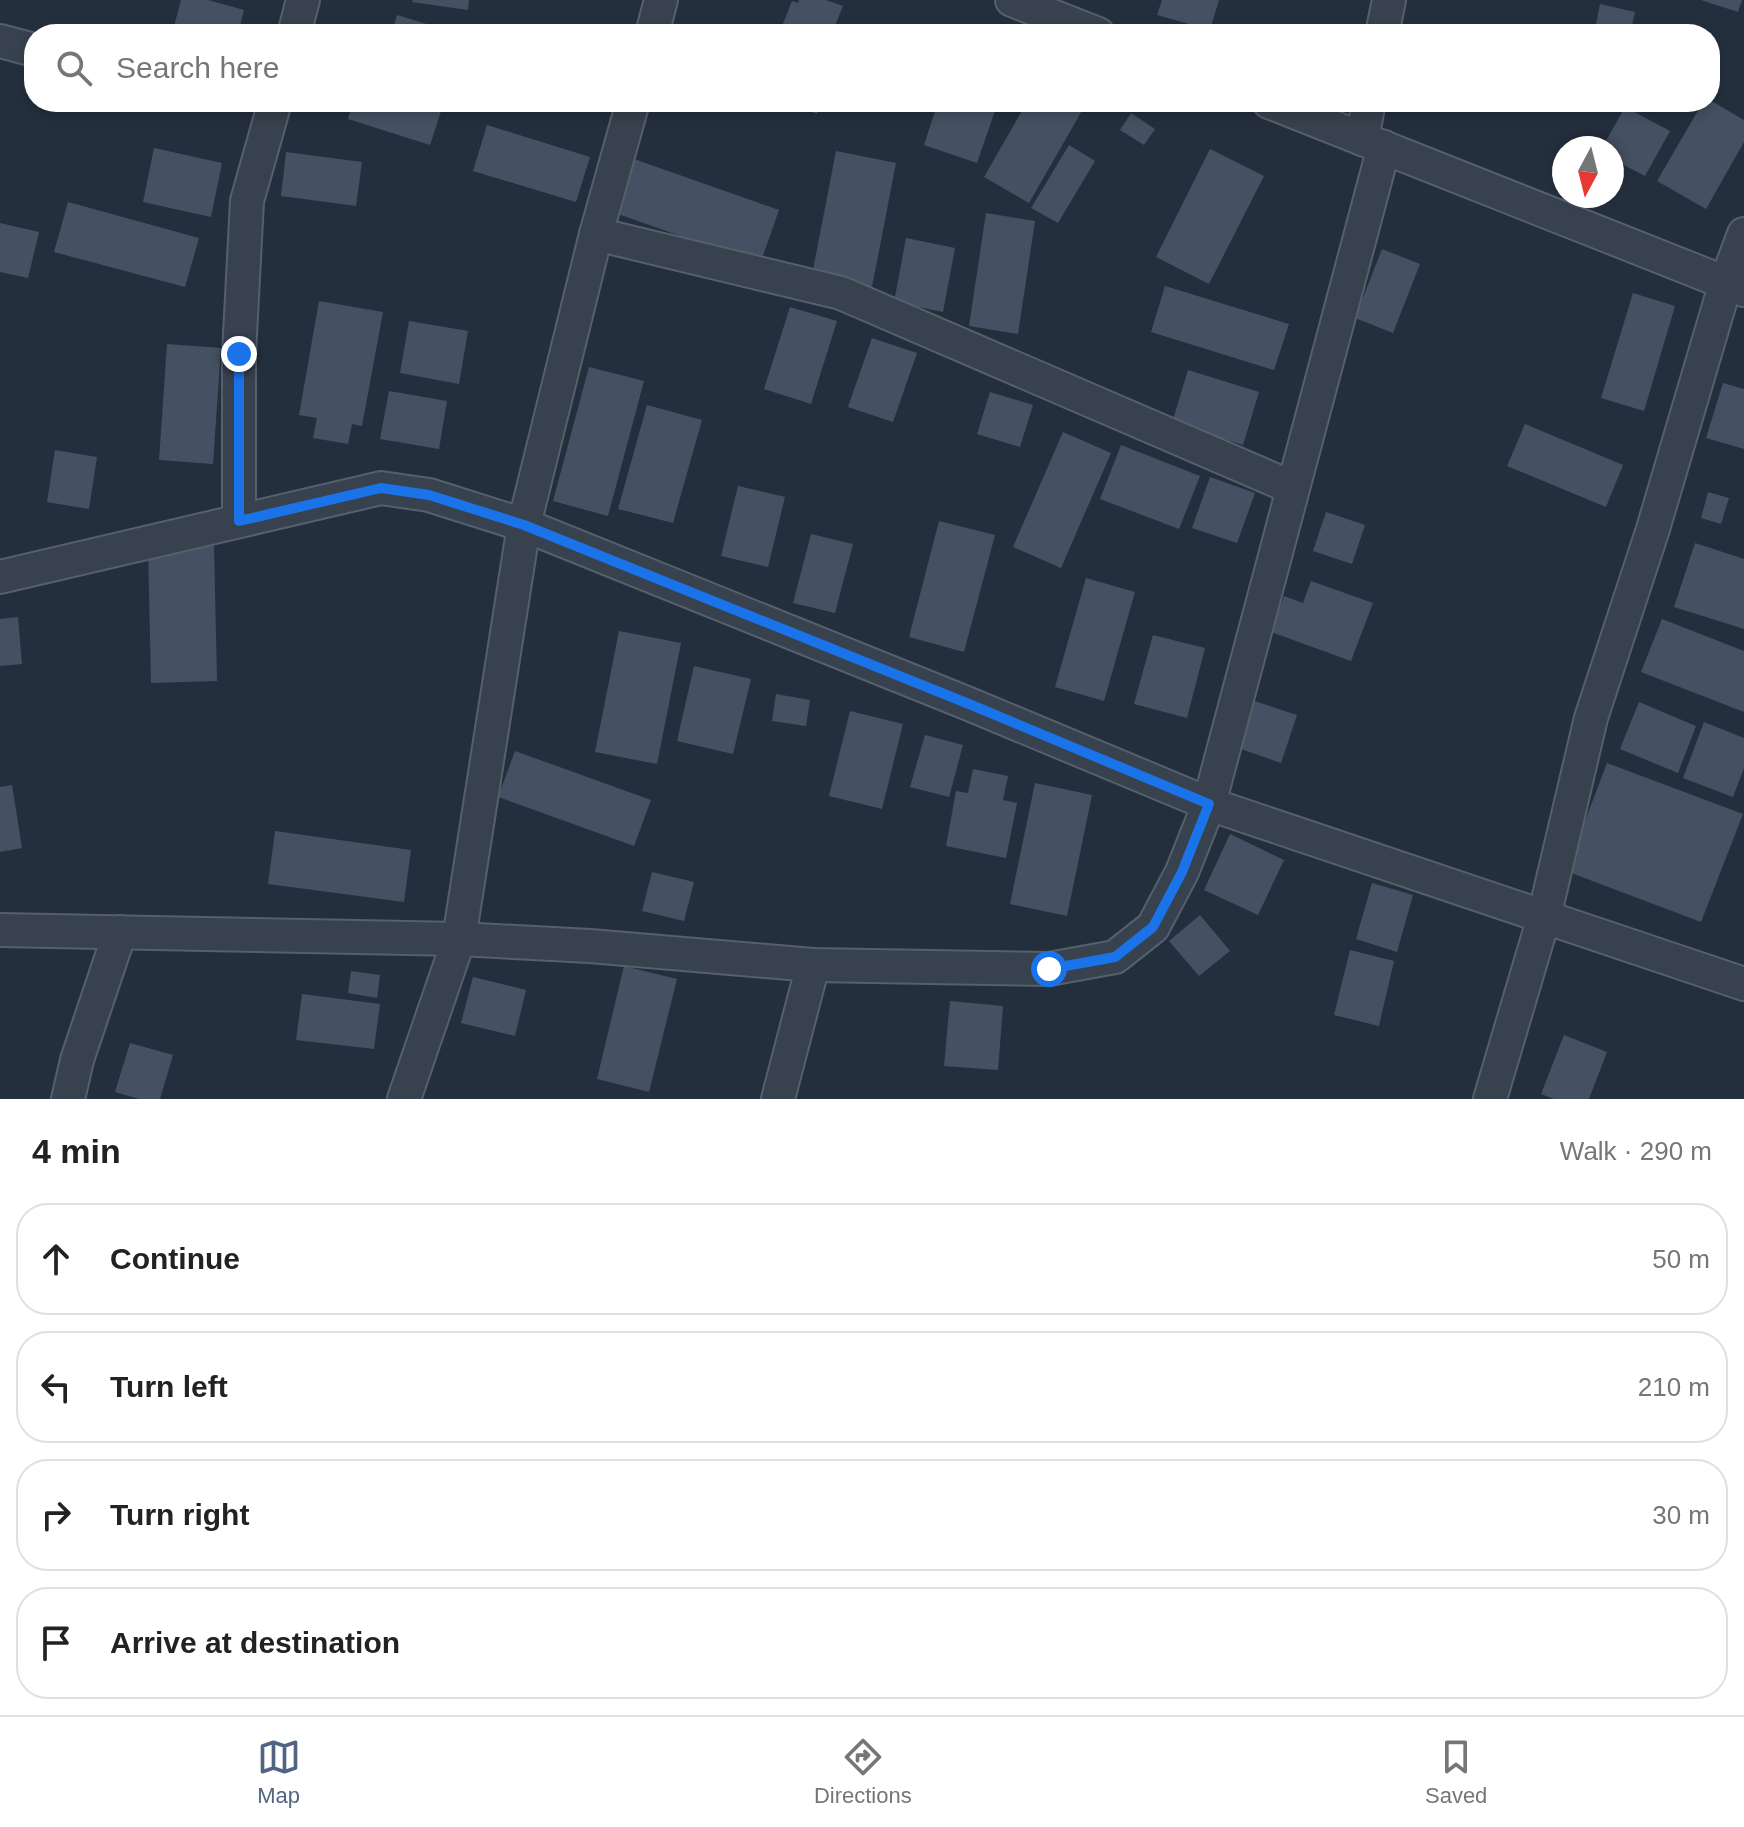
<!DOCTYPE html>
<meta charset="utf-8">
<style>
:root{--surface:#fff;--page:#f6f6f6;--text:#222;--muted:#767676;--line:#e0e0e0;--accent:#516482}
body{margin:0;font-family:Helvetica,sans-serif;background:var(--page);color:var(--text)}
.compass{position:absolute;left:1552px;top:136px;width:72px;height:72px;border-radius:50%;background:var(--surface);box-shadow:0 4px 12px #0003;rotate:187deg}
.stop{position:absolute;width:24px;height:24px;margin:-18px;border:6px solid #1a73e8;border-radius:50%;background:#fff}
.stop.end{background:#1a73e8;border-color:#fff;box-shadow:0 2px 8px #0008}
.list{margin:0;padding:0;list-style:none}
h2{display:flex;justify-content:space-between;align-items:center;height:104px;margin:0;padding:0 32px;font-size:34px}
h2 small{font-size:26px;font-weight:400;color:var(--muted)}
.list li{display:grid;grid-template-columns:52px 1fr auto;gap:24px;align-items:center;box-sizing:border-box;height:112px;margin:0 16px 16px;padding:0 16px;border:2px solid var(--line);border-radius:32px}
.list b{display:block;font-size:30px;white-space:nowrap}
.list em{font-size:26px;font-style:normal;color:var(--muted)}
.icon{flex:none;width:44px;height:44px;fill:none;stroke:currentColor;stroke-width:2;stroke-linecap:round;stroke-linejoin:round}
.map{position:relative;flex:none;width:1744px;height:1099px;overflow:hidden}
.search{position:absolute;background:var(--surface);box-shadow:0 4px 12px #0003;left:24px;right:24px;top:24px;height:88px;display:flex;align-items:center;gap:20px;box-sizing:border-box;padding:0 28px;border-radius:32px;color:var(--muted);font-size:30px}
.sheet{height:616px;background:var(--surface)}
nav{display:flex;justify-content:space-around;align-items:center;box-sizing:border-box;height:112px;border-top:2px solid var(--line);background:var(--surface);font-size:22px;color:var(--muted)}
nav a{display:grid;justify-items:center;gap:4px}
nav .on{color:var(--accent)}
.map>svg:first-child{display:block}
.building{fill:#455162}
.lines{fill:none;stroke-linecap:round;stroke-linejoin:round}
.minor-casing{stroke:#565f6c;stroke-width:36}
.minor{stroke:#38414e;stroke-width:32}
.route{stroke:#1a73e8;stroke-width:10}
</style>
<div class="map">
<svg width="1744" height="1099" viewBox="0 0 1744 1099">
<rect width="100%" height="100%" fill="#242f3e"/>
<!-- building -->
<g class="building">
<path d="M181,0H208L244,10L238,34H172Z"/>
<path d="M413,0H469L468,10L412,2Z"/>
<path d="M799,0H826L843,6L835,26L854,34H779L792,1L798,3Z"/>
<path d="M1162,0H1219L1210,30L1157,15Z"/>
<path d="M1701,0H1742L1738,12Z"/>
<path d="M1600,4L1635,12L1630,34H1594Z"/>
<path d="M397,15L456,33V34H374L377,24L393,29Z"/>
<path d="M1710,100L1744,120V142L1706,209L1657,181L1703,102H1710Z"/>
<path d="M353,102H444L430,145L348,119Z"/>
<path d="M785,102H822L817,114Z"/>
<path d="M938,102H998L977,163L924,145Z"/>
<path d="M1027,102H1087L1029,203L984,177Z"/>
<path d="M1625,107L1670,131L1645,176L1612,159V148H1602Z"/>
<path d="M1131,113L1155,129L1144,145L1120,130Z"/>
<path d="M487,125L590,157L576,202L473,171Z"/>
<path d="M1069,145L1095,161L1058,223L1031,208Z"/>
<path d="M154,148L222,163L211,217L143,202Z"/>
<path d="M1210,149L1264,176L1209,284L1156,257Z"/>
<path d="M836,151L896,163L872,287L812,275Z"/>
<path d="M286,152L362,162L356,206L281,196Z"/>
<path d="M634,159L779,210L760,264L615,213Z"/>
<path d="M68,202L199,238L185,287L54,252Z"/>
<path d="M986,213L1035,221L1018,334L969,326Z"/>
<path d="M0,223L39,232L28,278L0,272Z"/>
<path d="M906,238L955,248L943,312L894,302Z"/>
<path d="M1382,249L1420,264L1393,333L1355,318Z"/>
<path d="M1165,286L1289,324L1274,370L1151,332Z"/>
<path d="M1633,293L1675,306L1644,411L1601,398Z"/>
<path d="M319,301L383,312L362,426L352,424L348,444L313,438L317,418L299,415Z"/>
<path d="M790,307L837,321L811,404L764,389Z"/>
<path d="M409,321L468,331L459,384L400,373Z"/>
<path d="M872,338L917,353L893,422L848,407Z"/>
<path d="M167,344L221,348L213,464L159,460Z"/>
<path d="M589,367L644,381L608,516L553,501Z"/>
<path d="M1188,370L1259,392L1243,445L1172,423Z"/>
<path d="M1723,383L1744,389V449L1706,438Z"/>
<path d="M389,391L447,401L439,449L380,439Z"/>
<path d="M990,392L1033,405L1020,447L977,434Z"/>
<path d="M647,405L702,420L673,523L618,509Z"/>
<path d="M1525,424L1623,465L1606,507L1507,466Z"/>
<path d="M1063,432L1111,453L1061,568L1013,547Z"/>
<path d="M1121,445L1200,476L1179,529L1100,499Z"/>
<path d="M55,450L97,457L89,509L47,502Z"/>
<path d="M1210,477L1255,493L1237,543L1192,528Z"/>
<path d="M738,486L785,497L768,567L721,556Z"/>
<path d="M1708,492L1729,498L1721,524L1701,518Z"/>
<path d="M1326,512L1365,525L1352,564L1313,551Z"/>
<path d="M939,521L995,535L964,652L909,637Z"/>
<path d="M811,534L853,544L835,613L793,603Z"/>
<path d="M1695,543L1744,559V629L1674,607Z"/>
<path d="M214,545L217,681L151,683L148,546Z"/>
<path d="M1086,578L1135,592L1104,701L1055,687Z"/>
<path d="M1311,581L1373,603L1351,661L1271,632L1284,596L1303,603Z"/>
<path d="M18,617L22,664L0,666V619Z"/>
<path d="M1662,619L1744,651V712L1641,672Z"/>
<path d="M619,631L681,643L657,764L595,752Z"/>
<path d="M1153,635L1205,648L1187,718L1134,704Z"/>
<path d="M694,666L751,679L733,754L677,741Z"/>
<path d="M776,694L810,700L806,726L772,721Z"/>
<path d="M1251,700L1297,715L1281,763L1235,747Z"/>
<path d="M1639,702L1696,726L1678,773L1620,749Z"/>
<path d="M850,711L903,724L882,809L829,796Z"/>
<path d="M1704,722L1744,738V768L1733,797L1683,778Z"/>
<path d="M925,735L963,745L949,797L910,787Z"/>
<path d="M515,751L651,800L634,846L498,797Z"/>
<path d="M1607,763L1743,814L1701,922L1566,871Z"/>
<path d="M973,769L1008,776L1003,800L1017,803L1006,858L946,846L956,791L968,793Z"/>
<path d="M1035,783L1092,795L1067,916L1010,904Z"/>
<path d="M12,785L22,848L0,852V787Z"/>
<path d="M275,831L411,850L404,902L268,884Z"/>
<path d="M1230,834L1284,860L1258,915L1204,890Z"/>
<path d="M652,872L694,882L684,921L642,911Z"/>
<path d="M1372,883L1413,895L1397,952L1356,939Z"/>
<path d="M1200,915L1230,951L1199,976L1169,941Z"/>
<path d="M1350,950L1394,961L1379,1026L1334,1015Z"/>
<path d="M624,966L677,979L649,1092L597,1079Z"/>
<path d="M351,971L380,975L377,998L348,993Z"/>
<path d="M473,977L526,990L515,1036L461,1023Z"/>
<path d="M302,994L380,1004L374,1049L296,1040Z"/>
<path d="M950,1001L1003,1006L998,1070L944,1066Z"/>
<path d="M1564,1035L1607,1052L1589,1099H1554L1541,1094Z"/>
<path d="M130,1043L173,1055L160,1099H139L115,1092Z"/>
</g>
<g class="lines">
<!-- minor casing -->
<g class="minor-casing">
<g id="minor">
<path d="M1012,0L1098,34"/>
<path d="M294,34L303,0"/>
<path d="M652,34L661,0"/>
<path d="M1382,34L1389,0"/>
<path d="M0,41L34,50"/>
<path d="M1269,102L1744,290"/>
<path d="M1362,139L1369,102"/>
<path d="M596,234L841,293L1293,488"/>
<path d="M239,521V354L247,201L275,102"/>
<path d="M0,577L381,488L429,495L524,525L969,704L1209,804L1744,984"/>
<path d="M0,930L459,939L590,946L813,965L1049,969L1115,957L1153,927L1182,872L1209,804L1384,147"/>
<path d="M68,1099L77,1060L120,932"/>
<path d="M404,1099L459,939L524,525L596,234L633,102"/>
<path d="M778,1099L813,965"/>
<path d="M1490,1099L1544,917L1591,718L1653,529L1726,282L1744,234"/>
</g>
</g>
<!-- minor -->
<use href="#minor" class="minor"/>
</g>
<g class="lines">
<!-- route -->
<path class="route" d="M239,354V521L381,488L429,495L524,525L969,704L1209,804L1182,872L1153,927L1115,957L1049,969"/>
</g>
</svg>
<svg class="compass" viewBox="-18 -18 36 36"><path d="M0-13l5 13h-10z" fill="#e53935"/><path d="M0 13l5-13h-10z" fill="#767676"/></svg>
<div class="stop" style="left:1049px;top:969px"></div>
<div class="stop end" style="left:239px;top:354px"></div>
<div class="search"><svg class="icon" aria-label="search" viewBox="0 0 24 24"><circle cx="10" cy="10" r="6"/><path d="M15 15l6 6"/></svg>Search here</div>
</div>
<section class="sheet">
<h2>4 min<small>Walk · 290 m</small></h2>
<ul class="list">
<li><svg class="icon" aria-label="ahead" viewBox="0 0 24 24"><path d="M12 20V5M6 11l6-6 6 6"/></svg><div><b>Continue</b></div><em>50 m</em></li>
<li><svg class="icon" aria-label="left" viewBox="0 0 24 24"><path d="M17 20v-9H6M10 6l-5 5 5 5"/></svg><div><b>Turn left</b></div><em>210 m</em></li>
<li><svg class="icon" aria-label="right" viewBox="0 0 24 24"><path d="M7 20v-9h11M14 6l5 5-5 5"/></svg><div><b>Turn right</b></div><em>30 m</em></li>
<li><svg class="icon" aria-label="arrive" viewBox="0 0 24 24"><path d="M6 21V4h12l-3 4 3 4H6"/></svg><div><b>Arrive at destination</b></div></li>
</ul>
</section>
<nav>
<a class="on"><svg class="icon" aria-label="map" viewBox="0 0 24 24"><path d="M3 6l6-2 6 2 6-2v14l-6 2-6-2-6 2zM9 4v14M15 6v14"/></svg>Map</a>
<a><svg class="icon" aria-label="directions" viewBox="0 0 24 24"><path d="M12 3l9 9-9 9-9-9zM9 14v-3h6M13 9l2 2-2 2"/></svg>Directions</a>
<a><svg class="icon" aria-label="saved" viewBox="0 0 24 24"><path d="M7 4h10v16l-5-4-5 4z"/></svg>Saved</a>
</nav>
